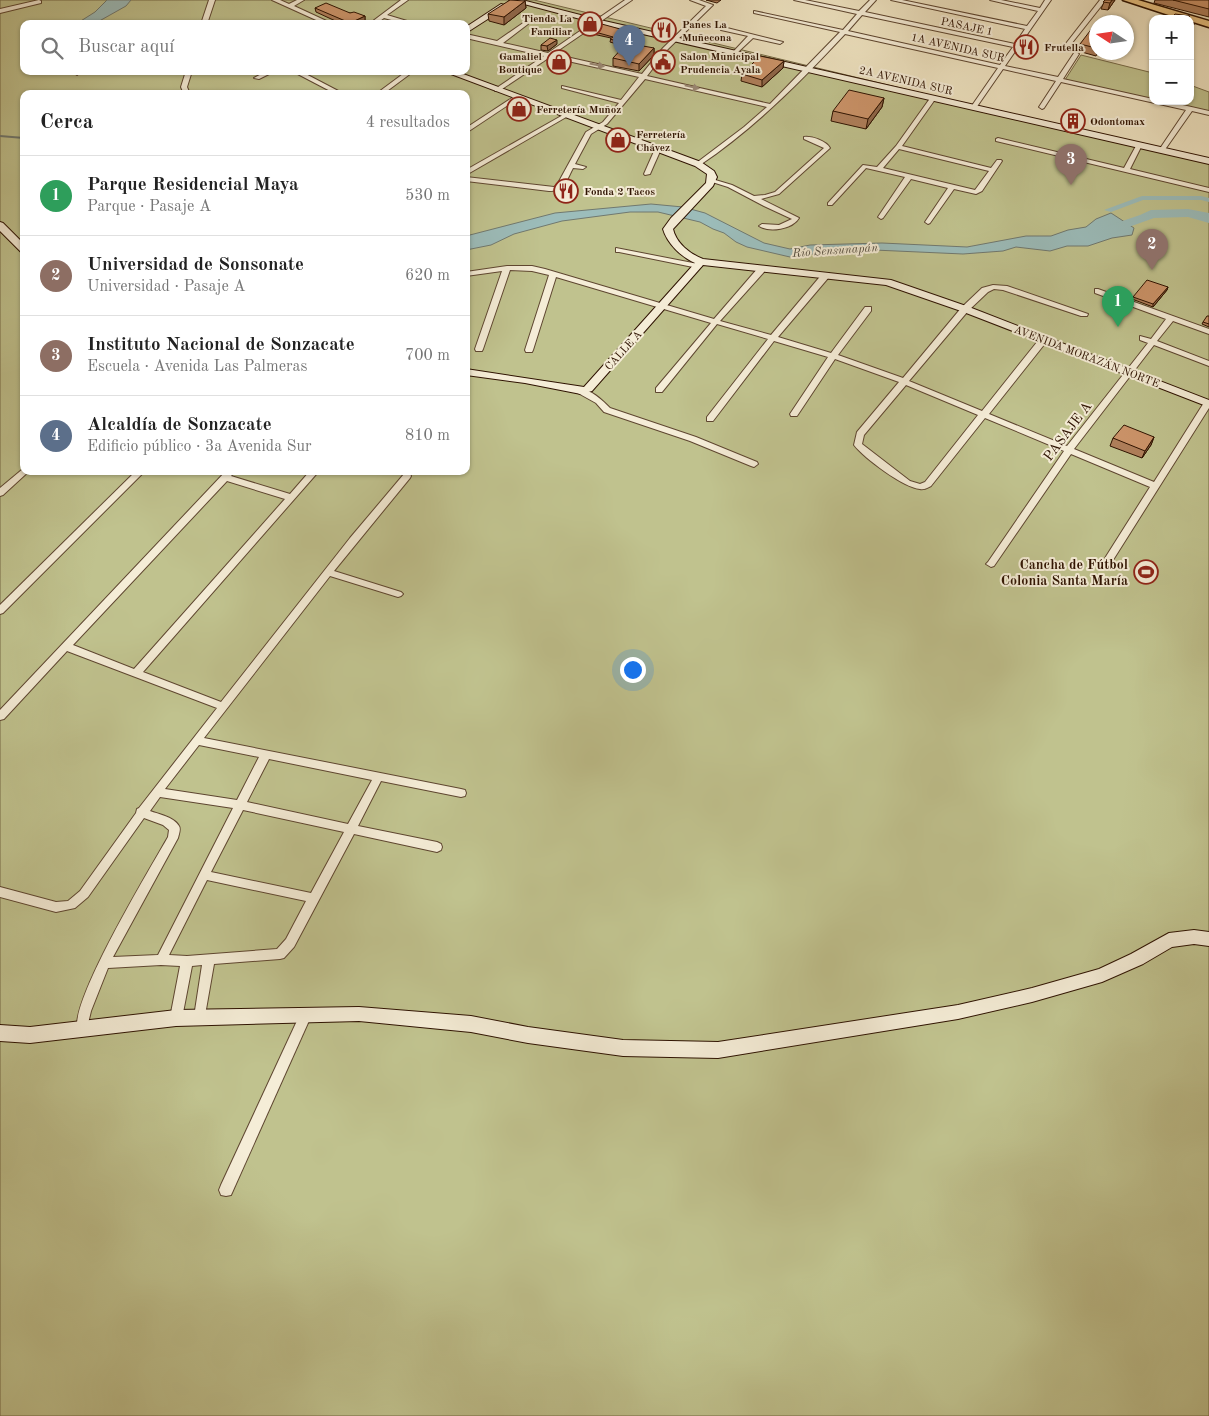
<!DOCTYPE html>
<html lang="es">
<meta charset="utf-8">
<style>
:root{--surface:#fff;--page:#f2f2f2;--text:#222;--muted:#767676;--line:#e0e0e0;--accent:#d93025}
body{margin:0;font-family:"Old Standard TT",serif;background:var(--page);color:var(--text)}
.controls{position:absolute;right:15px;top:15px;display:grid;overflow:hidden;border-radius:10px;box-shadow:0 1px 4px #0004}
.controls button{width:45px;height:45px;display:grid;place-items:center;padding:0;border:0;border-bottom:1px solid var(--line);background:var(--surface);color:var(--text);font:25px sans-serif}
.compass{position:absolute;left:1089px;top:15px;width:45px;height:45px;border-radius:50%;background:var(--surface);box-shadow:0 1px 4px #0004;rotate:282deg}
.you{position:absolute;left:632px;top:669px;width:18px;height:18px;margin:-12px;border:4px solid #fff;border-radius:50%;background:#1a73e8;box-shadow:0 0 0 8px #1a73e833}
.badge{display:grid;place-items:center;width:32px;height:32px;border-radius:50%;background:var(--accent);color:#fff;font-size:16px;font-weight:700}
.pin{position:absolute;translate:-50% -41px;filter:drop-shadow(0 1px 2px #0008)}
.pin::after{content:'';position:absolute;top:26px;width:18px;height:15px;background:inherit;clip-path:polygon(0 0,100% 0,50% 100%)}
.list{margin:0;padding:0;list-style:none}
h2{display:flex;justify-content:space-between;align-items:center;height:65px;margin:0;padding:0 20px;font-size:21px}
h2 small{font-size:16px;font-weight:400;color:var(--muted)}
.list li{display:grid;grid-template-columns:32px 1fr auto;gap:15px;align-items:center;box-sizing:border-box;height:80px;padding:0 20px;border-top:1px solid var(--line)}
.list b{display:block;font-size:19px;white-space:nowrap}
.list p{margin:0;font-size:16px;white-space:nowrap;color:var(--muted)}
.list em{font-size:16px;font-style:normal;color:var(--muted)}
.icon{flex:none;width:28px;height:28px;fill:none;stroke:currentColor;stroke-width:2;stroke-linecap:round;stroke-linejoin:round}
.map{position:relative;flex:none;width:1209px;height:1416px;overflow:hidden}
.search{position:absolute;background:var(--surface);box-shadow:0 1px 4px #0004;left:20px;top:20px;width:450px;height:55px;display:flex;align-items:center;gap:12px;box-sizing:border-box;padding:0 18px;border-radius:10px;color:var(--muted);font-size:19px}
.panel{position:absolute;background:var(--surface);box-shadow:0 1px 4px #0004;left:20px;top:90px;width:450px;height:385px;border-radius:10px}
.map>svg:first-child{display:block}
.green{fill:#c0c28e;stroke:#776a47;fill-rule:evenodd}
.water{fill:#9cbdbb;stroke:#707970}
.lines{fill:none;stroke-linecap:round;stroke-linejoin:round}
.stream{stroke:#707970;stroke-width:2}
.canal{fill:#9cbdbb;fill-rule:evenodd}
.river{fill:#9cbdbb;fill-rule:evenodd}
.street-casing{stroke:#5e4630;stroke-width:2}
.secondary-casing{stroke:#2e1200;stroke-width:2}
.primary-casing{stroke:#2e1200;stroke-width:3}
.street{fill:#f5edd7;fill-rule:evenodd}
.secondary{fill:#f5edd7;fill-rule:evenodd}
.primary{fill:#e8c281;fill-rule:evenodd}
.wall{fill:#b0805c;stroke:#2e1200}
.shaded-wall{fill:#90684b;stroke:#2e1200}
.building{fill:#cd956b;stroke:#2e1200}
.oneway{fill:#9b8a76}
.labels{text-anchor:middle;stroke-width:4;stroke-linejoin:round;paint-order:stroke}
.far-poi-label{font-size:11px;font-weight:bold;fill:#2e1200;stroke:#f5edd7;text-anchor:start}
.far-street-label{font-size:11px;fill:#2e1200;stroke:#f5edd7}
.far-water-label{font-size:12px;font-style:italic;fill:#544e41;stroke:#f5edd7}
.street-label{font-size:14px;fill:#2e1200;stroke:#f5edd7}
.poi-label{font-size:14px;font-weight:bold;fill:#2e1200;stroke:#f5edd7;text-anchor:end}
</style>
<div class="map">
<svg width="1209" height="1416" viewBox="0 0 1209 1416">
<rect width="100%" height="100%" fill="#efe4c2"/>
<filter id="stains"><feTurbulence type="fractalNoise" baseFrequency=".004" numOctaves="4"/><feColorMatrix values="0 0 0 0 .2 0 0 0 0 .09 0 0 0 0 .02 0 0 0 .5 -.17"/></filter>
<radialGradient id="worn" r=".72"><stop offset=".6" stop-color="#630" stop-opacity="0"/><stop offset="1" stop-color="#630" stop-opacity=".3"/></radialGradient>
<!-- green -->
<g class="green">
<path d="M0,0H534L1209,162V1416H0ZM24,24H466V71H24ZM24,94H466V471H24Z"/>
<path d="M1081,55L1153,73V100L1065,80Z"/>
<path d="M1190,85L1209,92V113L1155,101H1190Z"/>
</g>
<!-- water -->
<g class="water">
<path d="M107,0H131L126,6L94,24H76L95,12Z"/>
<path d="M651,204L683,207L705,213L764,243L790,249L810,245L882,243L967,247L1026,236H1051L1068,230L1086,227L1096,219L1111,213L1134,228L1132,235L1112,238L1088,246H1067L1050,251L1016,247L1003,251L963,254L874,250L829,252L790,257L747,247L736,242L724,233L713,229L700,222L658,212H630L562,221L514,234L491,245L466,250V236L555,213Z"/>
</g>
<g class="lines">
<!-- stream -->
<path class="stream" d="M0,136L24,138"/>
<!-- canal -->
<path class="canal" d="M1142,196H1201L1209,198V202L1201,200H1143L1111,212L1104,210Z"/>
<!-- river -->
<path class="river" d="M1188,209L1209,213V223L1188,217L1154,218L1101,237L1094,233L1096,230L1140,215L1151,210Z"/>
<!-- street casing -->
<g class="street-casing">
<g id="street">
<path d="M39,0L41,1V3L0,13V9Z"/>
<path d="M209,0H215L207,24H201Z"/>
<path d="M272,0H280L289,4L297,0H304L294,6L333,24H325Z"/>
<path d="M401,0H408L387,15L417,24H406L384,18L376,24H369Z"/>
<path d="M625,0H632L553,54L642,74L663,48L706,6L690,0H699L713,5L667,50L647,76L770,104L840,32L754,13V11L843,30L857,14L794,0H805L859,11L870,0H876L865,12L1015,44L1025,29L891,0H902L1027,26L1038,11L990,0H1001L1040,8L1045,0H1051L1005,66L1058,77L1074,53L1076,52L1079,54L1063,79L1153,99V101H1165L1209,111V115L1192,111L1164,151L1162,152L1159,150L1186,110L1061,82L1044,108L1042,109L1039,107L1056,81L1003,69L976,108L974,109L971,107L998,68L845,34C800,82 755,128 700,165L695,164L744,127L767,107L645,79L607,124L591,134L575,164L586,167L583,169L573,168C566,181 565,191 549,191L466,181V177L554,187L557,185L586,132L603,122L619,103L562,88V86L621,100L639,77L550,57L499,91H495V89L544,56L466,38V34L497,41L526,21L528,22V24L503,43L548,53ZM862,15L1013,47L1000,65L848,31Z"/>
<path d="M1100,0H1106L1068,48H1064V46Z"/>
<path d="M1190,22L1194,24L1190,27Z"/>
<path d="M723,27L783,42L780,44L753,38L736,54L733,52L748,36L721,30V28Z"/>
<path d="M75,71H81L77,75L74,73Z"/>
<path d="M186,71H192L187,87L190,94H184L181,87Z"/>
<path d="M267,71H275L259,79L254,78Z"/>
<path d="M292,71H300L344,94H336Z"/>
<path d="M407,71H414L383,94H376Z"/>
<path d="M515,96L520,97L466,133V128Z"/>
<path d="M933,96L936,98L902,146L991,168L997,160H1001L1002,161L982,191L976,194L954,189L930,223L928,224L925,222L948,188L911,179L883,218L881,219L878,217L905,177L866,168L832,205H828V203L863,165L877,167L896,146L931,97ZM899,149L989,171L975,190L883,168Z"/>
<path d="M563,115L568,116L466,175V170Z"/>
<path d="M804,137C812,136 826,141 830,148L779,194L761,199L799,218C793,229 769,233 759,226L762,224L779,225L792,219L764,206L728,187L709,181L712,179L732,185L754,196L765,195L775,192L824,148L804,139Z"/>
<path d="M998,138L1124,168L1137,144H1141L1142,145L1130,169L1209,188V192L996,141V139Z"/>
<path d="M658,147L661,149L650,174L645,175L644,174L655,149Z"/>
<path d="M616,248L698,264L702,266L698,268L619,252H616Z"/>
<path d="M507,266H532L545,269L714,319L758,268H764V272L720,321L771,335L823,273H829V277L778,337L831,353L865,307H871V311L838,355L903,378L962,307L982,288L993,285L1007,286L1088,314L1087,316H1081L1003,290L994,289L988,292L968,311L909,381L982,411L1041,337H1047V341L989,414L1067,446L1148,343L1140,340V336L1151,339L1166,319L1095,293V289H1098L1209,329V334L1173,321L1157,341L1209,361V366L1154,345L1074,449L1154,482L1205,401H1209V408L1108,568L1105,569L1100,566L1150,487L1071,454L994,566L991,567L986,564L988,562L1064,451L985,418L931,486C927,488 924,490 920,489C904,488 864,458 854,445L857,432L899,382L835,359L797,416H791L790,414L828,357L774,341L713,421H707V417L768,339L717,324L662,392H656V388L711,323L556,277L533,350L532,352H526L525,350L549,275L532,271L510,270L483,349L482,351H476L475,349L502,271L466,276V272ZM906,385L978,415L925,482L920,484L910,481L862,444L864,435Z"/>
<path d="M578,389C590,388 602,400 610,408L696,437L757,462L758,464L754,467L751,466L690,441L604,412L596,403L578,393Z"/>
<path d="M24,468V471H28L27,473L3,495L0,496V488Z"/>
<path d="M136,471H145L3,613L0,614V605Z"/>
<path d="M226,471H235L231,476L290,494L310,471H319L143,672L221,702L350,538L404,474H410L411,476L410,478L334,571L401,592L403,594L401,596L398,597L330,576L204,738L461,789L465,790L466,793L465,796L461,797L381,781L358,826L437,842L441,844L442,847L441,850L437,852L354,834L294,947L284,958L280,959L214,964L204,1021L200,1022L196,1021L194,1017L202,965L192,966L182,1018L180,1022L176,1023L172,1022L170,1018L180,966L161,965L108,968L91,1011L86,1032L82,1034L78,1032C66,1007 151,867 168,837L169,830L163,825L144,818L88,897L75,908L56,912L0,897V887L56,902L68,901L80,891L136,813L137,809L139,808L217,708L67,651L4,719L0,720V710ZM227,481L285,499L134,669L73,645ZM199,745L259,757L237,800L165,789ZM269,759L372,780L348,824L247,802ZM160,797L233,808L158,955L113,957L178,838C179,834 181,829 179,826C174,817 158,814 150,811ZM243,810L344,832L311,893L211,872ZM207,880L306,901L286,939L277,949L187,956L169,955Z"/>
<path d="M306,1009L310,1010L312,1014L231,1195L226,1196L221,1195L219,1190L221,1185L302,1010Z"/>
</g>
</g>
<!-- secondary casing -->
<g class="secondary-casing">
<g id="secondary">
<path d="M509,0H522L600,20L1209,158V164L599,24Z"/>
<path d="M501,4L508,6L466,33V27Z"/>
<path d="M443,71H455L701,162L714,171L717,177L713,186L673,229C676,243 690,254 703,259L891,280L969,307L1209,400V407L961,311L886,285L703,265L592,391L581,394L525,383L466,375V369L584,387L695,263C681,257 667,243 663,229L671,218L706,183L707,174L695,166Z"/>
<path d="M0,222L3,223L24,244V253L21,252L0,231Z"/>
<path d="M1194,930L1209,932V946L1194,944L1172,947L1143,964L1102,982L1032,1002L958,1019L718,1058L623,1056L528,1043L471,1032L359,1021L176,1026L30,1043L0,1041V1025L30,1027L176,1010L359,1007L471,1016L528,1027L623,1040L718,1042L958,1005L1032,988L1099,969L1131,954L1169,933Z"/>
</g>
</g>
<!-- primary casing -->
<g class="primary-casing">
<path id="primary" d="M1123,0H1138L1209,21V27L1190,21V19H1181Z"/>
</g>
<!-- street -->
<use href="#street" class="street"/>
<!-- secondary -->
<use href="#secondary" class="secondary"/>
<!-- primary -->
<use href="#primary" class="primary"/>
</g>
<!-- wall -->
<g class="wall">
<path d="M706,0H721L717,3Z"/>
<path d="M1105,0H1115L1108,10L1101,9Z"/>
<path d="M1155,0H1209V17L1154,3Z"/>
<path d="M525,1L526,8L504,25L489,21L488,14Z"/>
<path d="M315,8L350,13L365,16V21L359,24H342L316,12Z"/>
<path d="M1096,28V52H1098L1096,56L1078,51L1080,44Z"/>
<path d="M588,30L635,33V35L623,46L610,42L611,38L588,33Z"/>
<path d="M557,44L548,51L541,50V45Z"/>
<path d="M654,48V55L639,71L613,66V58Z"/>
<path d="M784,61L783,68L762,87L741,81L742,74Z"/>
<path d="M884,98L882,107L866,129L831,121L833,111Z"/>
<path d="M1168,287L1167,290L1153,307L1132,299L1133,297Z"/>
<path d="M1209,316V327L1202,324L1203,322Z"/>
<path d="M1154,437L1151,445L1142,458L1110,446L1113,438Z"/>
</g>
<!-- shaded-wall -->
<g class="shaded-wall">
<path d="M1112,0H1115L1108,10L1110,3Z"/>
<path d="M525,1L526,8L504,25V17Z"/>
<path d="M365,16V21L359,24H350V23Z"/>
<path d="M635,33V35L623,46V43Z"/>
<path d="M557,40V44L548,51L547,46Z"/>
<path d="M654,48V55L639,71V64Z"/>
<path d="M784,61L783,68L762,87V80Z"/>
<path d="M884,98L882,107L866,129L868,119Z"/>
<path d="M1168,287L1167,290L1153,307V304Z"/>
<path d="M1154,437L1151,445L1142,458L1145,451Z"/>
</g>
<!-- building -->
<g class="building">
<path d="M510,0L525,1L504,17L488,14Z"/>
<path d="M1105,0H1112L1110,3L1103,2Z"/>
<path d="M1173,0H1209V9Z"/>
<path d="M326,3L350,13L354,12L365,16L350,23L315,8Z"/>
<path d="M1175,14L1190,16L1187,19L1171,18Z"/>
<path d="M598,23L635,33L623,43L610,39L613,37L588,30Z"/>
<path d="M1093,27L1096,28V48L1080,44Z"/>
<path d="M550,38L557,40L547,46L541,45Z"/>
<path d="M627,43L654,48L639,64L613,58Z"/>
<path d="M760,56L784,61L762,80L742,74Z"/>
<path d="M849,90L884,98L868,119L833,111Z"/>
<path d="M1147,280L1168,287L1153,304L1133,297Z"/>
<path d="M1207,316H1209V324L1203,322Z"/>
<path d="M1124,425L1154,437L1145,451L1113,438Z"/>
</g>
<!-- one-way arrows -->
<defs><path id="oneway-solid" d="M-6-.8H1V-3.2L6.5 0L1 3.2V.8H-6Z" transform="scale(1.25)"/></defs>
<g class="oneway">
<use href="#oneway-solid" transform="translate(597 65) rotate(12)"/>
<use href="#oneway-solid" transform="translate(692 87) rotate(13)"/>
</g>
<!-- icons -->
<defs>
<g id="shop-ring" transform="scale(1.25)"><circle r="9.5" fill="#f5edd7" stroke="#8f2418" stroke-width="1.5"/><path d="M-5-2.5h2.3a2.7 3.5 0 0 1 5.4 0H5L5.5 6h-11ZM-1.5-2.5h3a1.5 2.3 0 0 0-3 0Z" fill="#8f2418"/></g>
<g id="restaurant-ring" transform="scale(1.25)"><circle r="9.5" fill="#f5edd7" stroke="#8f2418" stroke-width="1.5"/><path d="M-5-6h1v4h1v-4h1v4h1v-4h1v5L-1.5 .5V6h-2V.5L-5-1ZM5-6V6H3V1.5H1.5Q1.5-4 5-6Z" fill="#8f2418"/></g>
<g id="civic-ring" transform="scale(1.25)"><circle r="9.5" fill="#f5edd7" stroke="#8f2418" stroke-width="1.5"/><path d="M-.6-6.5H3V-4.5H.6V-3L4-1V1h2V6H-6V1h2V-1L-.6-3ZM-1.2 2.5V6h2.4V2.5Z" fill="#8f2418"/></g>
<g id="building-ring" transform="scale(1.25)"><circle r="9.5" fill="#f5edd7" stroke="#8f2418" stroke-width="1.5"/><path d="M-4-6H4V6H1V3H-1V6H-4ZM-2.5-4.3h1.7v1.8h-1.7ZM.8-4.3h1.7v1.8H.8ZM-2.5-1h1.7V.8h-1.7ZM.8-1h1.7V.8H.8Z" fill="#8f2418"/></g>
<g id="stadium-ring" transform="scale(1.25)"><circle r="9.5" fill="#f5edd7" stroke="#8f2418" stroke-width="1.5"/><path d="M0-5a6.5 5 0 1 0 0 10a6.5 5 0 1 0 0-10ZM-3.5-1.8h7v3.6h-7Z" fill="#8f2418"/></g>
</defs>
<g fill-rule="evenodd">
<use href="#shop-ring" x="590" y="24"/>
<use href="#restaurant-ring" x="664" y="30"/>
<use href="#restaurant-ring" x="1026" y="47"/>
<use href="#shop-ring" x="559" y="62"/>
<use href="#civic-ring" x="663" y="62"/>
<use href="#shop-ring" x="519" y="109"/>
<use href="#building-ring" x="1073" y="121"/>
<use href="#shop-ring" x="618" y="140"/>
<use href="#restaurant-ring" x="566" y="191"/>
<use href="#stadium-ring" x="1146" y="572"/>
</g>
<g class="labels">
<!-- far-poi labels -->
<g class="far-poi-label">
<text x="572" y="22" text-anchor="end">Tienda La<tspan x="572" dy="13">Familiar</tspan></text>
<text x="682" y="28">Panes La<tspan x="682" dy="13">Muñecona</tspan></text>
<text x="1044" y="51">Frutella</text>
<text x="542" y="60" text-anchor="end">Gamaliel<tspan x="542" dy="13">Boutique</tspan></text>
<text x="680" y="60">Salon Municipal<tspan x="680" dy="13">Prudencia Ayala</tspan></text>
<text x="536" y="113">Ferretería Muñoz</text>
<text x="1090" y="125">Odontomax</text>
<text x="636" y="138">Ferretería<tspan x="636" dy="13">Chávez</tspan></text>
<text x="584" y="195">Fonda 2 Tacos</text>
</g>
<!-- far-street labels -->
<g class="far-street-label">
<text transform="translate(967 26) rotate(12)" y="4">PASAJE 1</text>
<text transform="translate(958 47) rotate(13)" y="4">1A AVENIDA SUR</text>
<text transform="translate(906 80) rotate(13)" y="4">2A AVENIDA SUR</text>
<text transform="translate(623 350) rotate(-48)" y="4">CALLE A</text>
<text transform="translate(1087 356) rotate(21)" y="4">AVENIDA MORAZÁN NORTE</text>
</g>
<!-- far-water labels -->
<g class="far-water-label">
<text transform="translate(835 250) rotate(-4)" y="4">Río Sensunapán</text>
</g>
<!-- street labels -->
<g class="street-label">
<text transform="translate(1067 431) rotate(-53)" y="5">PASAJE A</text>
</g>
<!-- poi labels -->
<g class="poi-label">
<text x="1128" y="569">Cancha de Fútbol<tspan x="1128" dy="16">Colonia Santa María</tspan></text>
</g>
</g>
<rect width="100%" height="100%" filter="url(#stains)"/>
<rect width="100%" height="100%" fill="url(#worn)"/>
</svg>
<div class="controls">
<button>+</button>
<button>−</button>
</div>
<svg class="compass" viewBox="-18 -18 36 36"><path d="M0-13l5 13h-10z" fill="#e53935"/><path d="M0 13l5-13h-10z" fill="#767676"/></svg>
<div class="you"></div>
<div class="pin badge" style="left:1118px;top:327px;background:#2e9e5b">1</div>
<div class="pin badge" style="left:1152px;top:270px;background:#8d6e63">2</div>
<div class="pin badge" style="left:1071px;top:185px;background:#8d6e63">3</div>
<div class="pin badge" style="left:629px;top:66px;background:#5c6f8a">4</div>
<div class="search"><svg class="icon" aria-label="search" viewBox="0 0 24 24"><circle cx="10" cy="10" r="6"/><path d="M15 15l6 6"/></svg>Buscar aquí</div>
<section class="panel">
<h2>Cerca<small>4 resultados</small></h2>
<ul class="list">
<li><span class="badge" style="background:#2e9e5b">1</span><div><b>Parque Residencial Maya</b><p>Parque · Pasaje A</p></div><em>530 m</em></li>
<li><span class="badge" style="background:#8d6e63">2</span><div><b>Universidad de Sonsonate</b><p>Universidad · Pasaje A</p></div><em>620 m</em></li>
<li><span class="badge" style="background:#8d6e63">3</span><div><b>Instituto Nacional de Sonzacate</b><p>Escuela · Avenida Las Palmeras</p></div><em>700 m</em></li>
<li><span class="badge" style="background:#5c6f8a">4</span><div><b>Alcaldía de Sonzacate</b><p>Edificio público · 3a Avenida Sur</p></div><em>810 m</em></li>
</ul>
</section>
</div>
